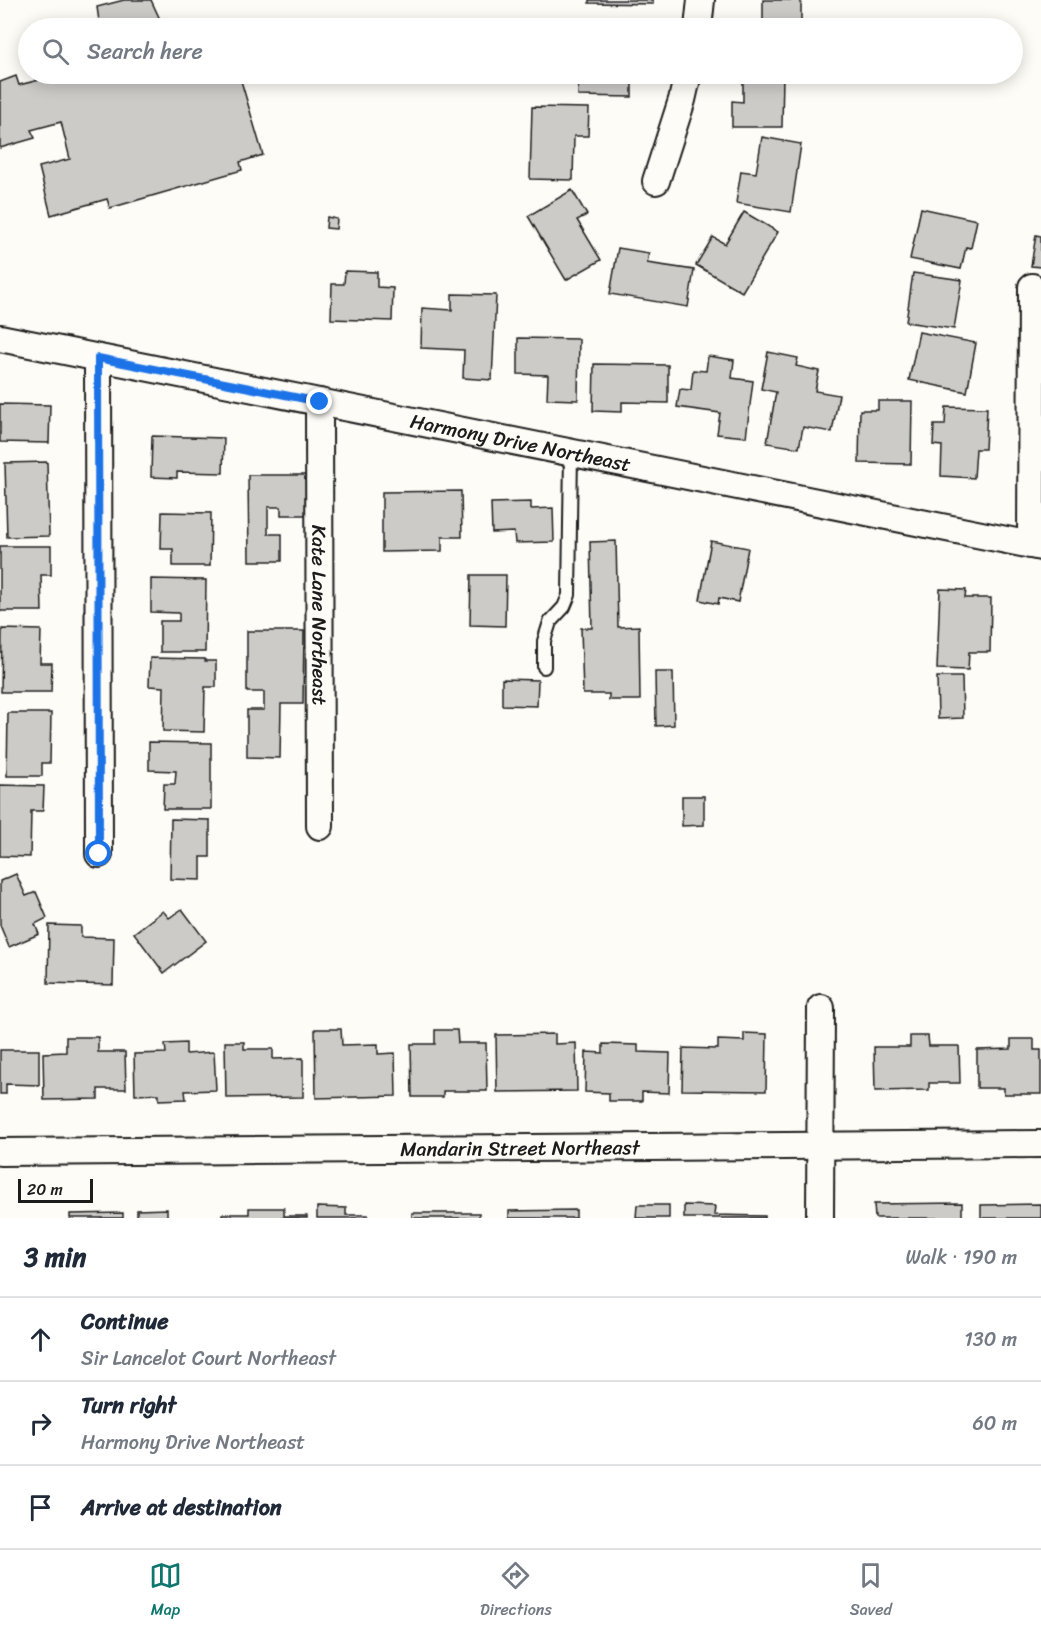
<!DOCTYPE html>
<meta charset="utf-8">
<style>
:root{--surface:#fff;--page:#f2f2f3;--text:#1f2937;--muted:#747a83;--line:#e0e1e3;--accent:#0f766e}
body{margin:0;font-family:Sriracha,sans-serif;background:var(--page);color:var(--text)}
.scale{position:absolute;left:18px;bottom:15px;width:75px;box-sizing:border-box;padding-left:6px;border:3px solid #1c1c1c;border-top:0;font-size:16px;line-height:21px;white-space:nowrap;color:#1c1c1c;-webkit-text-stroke:4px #fdfcf7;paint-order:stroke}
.stop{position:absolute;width:18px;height:18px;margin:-14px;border:4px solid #1a73e8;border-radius:50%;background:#fff}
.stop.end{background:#1a73e8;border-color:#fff;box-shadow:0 2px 6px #0008}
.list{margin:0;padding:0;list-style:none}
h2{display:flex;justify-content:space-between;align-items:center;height:78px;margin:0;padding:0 24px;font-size:26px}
h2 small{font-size:20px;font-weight:400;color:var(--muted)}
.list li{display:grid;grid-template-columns:39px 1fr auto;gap:18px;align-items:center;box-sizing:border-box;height:84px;padding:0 24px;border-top:2px solid var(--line)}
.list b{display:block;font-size:22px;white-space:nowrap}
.list p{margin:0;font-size:20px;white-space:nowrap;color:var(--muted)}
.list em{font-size:20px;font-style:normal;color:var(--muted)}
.icon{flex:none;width:33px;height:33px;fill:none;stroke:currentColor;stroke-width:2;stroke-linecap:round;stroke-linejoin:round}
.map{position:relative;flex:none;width:1041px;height:1218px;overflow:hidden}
.search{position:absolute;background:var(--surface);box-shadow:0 3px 15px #0003;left:18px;right:18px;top:18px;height:66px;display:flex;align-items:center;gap:15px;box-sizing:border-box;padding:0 21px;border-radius:33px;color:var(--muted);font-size:22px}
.sheet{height:330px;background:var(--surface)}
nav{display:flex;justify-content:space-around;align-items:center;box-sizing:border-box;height:84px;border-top:2px solid var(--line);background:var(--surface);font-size:16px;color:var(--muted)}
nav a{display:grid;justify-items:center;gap:3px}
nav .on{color:var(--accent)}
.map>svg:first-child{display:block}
.building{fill:#cccbc8;stroke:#1c1c1c;stroke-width:1.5}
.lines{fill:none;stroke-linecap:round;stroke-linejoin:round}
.lane-casing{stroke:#1c1c1c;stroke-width:16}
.street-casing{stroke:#1c1c1c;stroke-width:30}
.lane{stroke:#fdfcf7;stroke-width:12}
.street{stroke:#fdfcf7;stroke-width:26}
.route{stroke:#1a73e8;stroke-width:8}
.labels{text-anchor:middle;stroke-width:5;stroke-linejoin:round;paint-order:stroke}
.street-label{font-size:20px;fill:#1c1c1c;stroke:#fdfcf7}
</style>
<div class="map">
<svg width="1041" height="1218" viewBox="0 0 1041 1218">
<rect width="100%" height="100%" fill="#fdfcf7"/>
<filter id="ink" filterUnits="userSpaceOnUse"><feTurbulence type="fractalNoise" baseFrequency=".0167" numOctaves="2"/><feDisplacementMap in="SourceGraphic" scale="12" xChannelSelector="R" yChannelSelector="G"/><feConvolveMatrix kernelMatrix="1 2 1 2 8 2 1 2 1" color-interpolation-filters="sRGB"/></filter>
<g filter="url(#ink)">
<!-- building -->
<g class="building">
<path d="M124,0H151L164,28H100L97,7Z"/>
<path d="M589,0H653V4L589,3Z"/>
<path d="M763,0H801V28H748V21H763Z"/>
<path d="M586,21L623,22L622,28H586Z"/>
<path d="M243,22L245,28H221Z"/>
<path d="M63,74H239L263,155L240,162L242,170L110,208L107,199L51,215L39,167L70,159L61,122L31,130L35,138L0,148V82L16,76L19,85Z"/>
<path d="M579,74H632V97L578,96Z"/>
<path d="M743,74H783L782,127H732V101L743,102Z"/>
<path d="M532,107L589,108L588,136H574L573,180L530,179Z"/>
<path d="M762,137L801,144L791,212L736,203L741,171L756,173Z"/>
<path d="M572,190L587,215L577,220L601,260L566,280L528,216Z"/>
<path d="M921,208L977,220L971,248L966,247L961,269L910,259Z"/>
<path d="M744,212L778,232L742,292L696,265L713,237L725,244Z"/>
<path d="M327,217L337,219L336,229L326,228Z"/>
<path d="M1036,235L1041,236V267L1031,266Z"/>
<path d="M618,248L649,253L647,263L694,270L688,307L610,294Z"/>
<path d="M345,271L377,272V287L393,288L392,321L331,319L332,284H344Z"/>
<path d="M913,273L962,280L954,329L906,322Z"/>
<path d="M452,294L496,295L492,380L463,378L464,350L421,348L422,308L452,310Z"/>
<path d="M919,332L976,343L967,392L909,380Z"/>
<path d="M518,338L579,339L578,400L547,399L548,375L518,374Z"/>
<path d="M768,352L798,358L796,366L819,371L815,391L839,395L832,432L803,427L799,448L767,443L776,392L761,389Z"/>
<path d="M708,356L734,360L732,378L753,381L746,437L717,434L720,413L677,407L680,389L691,390L693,370L706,371Z"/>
<path d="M594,364L668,365V403L622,402V412L593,411Z"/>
<path d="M878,401H912L911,464L859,463L860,410H878Z"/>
<path d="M0,404L50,405L49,443L0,442Z"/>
<path d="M946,407L987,408L985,449H976L974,478L941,476L942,446L933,445L934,425H945Z"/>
<path d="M152,436L224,438L223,473L177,472V478L151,477Z"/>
<path d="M47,462L49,536L7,537L5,463Z"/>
<path d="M248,475H306V515H281V507H268V534H282V561H249Z"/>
<path d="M461,491L462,537H442V551L382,552V492Z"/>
<path d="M531,502V509L553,508L554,542L515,543L514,532L492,533L491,503Z"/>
<path d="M162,512L211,513L210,566H173V549H161Z"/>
<path d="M616,541L618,627L639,626L640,700H609V694H583L581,628H592L590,542Z"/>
<path d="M711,541L748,548L738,602L719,598L718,604L700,600Z"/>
<path d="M0,546H51V575H41L42,611H0Z"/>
<path d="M471,575H506L505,626L470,625Z"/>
<path d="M151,579L206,580L205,652H160V621H179V613L151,612Z"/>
<path d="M940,589L966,590L965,598H991L990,652H969L968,670L937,669Z"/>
<path d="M2,629L41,630L40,663H52L51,692H1Z"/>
<path d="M247,631H304L303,704H281L280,758L247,757V710H264V692H247Z"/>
<path d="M150,658L205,659V661H216V687H205L204,732L163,731L164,687L149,686Z"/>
<path d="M655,672H673L674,725L656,726Z"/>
<path d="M937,677H962L963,718L938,719Z"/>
<path d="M502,679L538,680L537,706L502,705Z"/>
<path d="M8,713H51L50,763H42V776H7Z"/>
<path d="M149,742L211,743V809H163L164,784H175L176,771L149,770Z"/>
<path d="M0,785L44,786L43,811H31L30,857L0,856Z"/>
<path d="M682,796H704V825L682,826Z"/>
<path d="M171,819L210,820V857H201V880L170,879Z"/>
<path d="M16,874L26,896L36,892L47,918L35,924L39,934L9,947L0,925V881Z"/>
<path d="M182,909L206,941L164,973L134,933L163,911L169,918Z"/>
<path d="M49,925L81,926V937L114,938L113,985L48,983Z"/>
<path d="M315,1029H341L342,1045L378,1044V1054L395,1053L396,1096L316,1098Z"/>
<path d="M435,1030H457L458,1043H486L487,1091H443V1097H412L411,1044H435Z"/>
<path d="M744,1033L767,1034L766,1091L682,1090L683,1048L718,1049V1040L744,1041Z"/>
<path d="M555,1034V1044L576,1043L577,1091L497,1092L496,1035Z"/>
<path d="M910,1036H928L929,1046H959L960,1083H929V1090L875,1091L874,1047H910Z"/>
<path d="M66,1037H98V1052H125L126,1089H98V1099L44,1100L43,1053L66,1052Z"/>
<path d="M1011,1039H1034V1050H1041V1094H1004V1088H977V1050L1011,1049Z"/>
<path d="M225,1042H244V1049H273V1059L303,1058V1097L226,1098Z"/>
<path d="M186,1043V1054L214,1052L216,1090L185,1091L186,1099L159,1100V1094L135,1095L134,1054L166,1053L165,1044Z"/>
<path d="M603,1044L638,1045V1052L670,1053L669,1093L642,1092V1101H609V1093L585,1092L586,1052L603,1053Z"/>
<path d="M0,1050H39V1085L6,1084V1094H0Z"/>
<path d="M962,1203V1218H875L874,1204Z"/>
<path d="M1041,1204V1218H981V1205Z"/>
<path d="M637,1205H669V1218H636Z"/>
<path d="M684,1205L715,1206L714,1215L765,1216V1218H684Z"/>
<path d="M317,1207L346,1208V1215H368V1218H317Z"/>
<path d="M249,1208H284V1216H307V1218H222V1214H249Z"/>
<path d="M167,1209V1218H187H137V1210Z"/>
<path d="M576,1210V1218H509V1211Z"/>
<path d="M123,1213V1218H70V1214Z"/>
<rect x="412" y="1213" width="67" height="5"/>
</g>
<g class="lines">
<!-- lane casing -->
<g class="lane-casing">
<path id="lane" d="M544,667V641L550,622L564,607L569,595L571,453"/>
</g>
<!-- street casing -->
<g class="street-casing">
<g id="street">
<path d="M698,28L701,0"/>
<path d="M656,181L682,100L688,74"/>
<path id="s1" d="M0,338L1041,547"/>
<path d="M98,358L99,854"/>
<path id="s2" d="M319,402L320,826"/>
<path d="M1031,545L1032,287"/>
<path id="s3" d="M0,1152L1041,1144"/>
<path d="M820,1218L821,1008"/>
</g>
</g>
<!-- lane -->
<use href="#lane" class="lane"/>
<!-- street -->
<use href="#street" class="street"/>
</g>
</g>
<g class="lines" filter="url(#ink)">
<!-- route -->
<path class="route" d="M99,854L98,358L320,402"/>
</g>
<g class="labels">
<!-- street labels -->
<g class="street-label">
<text dy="7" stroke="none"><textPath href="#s1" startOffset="531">Harmony Drive Northeast</textPath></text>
<text dy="7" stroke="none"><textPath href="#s2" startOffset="213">Kate Lane Northeast</textPath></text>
<text dy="7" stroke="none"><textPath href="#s3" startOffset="520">Mandarin Street Northeast</textPath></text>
</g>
</g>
</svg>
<div class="scale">20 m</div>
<div class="stop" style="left:99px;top:854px"></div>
<div class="stop end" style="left:320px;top:402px"></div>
<div class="search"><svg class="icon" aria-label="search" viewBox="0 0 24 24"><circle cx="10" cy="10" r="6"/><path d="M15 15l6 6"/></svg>Search here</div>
</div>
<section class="sheet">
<h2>3 min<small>Walk · 190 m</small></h2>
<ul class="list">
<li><svg class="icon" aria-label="ahead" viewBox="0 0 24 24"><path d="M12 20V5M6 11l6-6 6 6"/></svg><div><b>Continue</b><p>Sir Lancelot Court Northeast</p></div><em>130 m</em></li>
<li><svg class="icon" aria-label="right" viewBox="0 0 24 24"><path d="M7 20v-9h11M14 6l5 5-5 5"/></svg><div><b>Turn right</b><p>Harmony Drive Northeast</p></div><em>60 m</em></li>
<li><svg class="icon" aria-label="arrive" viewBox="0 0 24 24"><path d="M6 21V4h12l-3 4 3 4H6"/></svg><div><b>Arrive at destination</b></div></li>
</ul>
</section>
<nav>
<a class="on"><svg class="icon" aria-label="map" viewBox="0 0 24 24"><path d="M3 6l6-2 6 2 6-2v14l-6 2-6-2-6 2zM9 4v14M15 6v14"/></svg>Map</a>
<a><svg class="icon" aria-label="directions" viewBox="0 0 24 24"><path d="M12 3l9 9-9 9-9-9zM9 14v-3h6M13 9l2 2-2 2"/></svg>Directions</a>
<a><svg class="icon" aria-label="saved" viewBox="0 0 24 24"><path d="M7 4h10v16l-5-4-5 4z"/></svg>Saved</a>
</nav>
